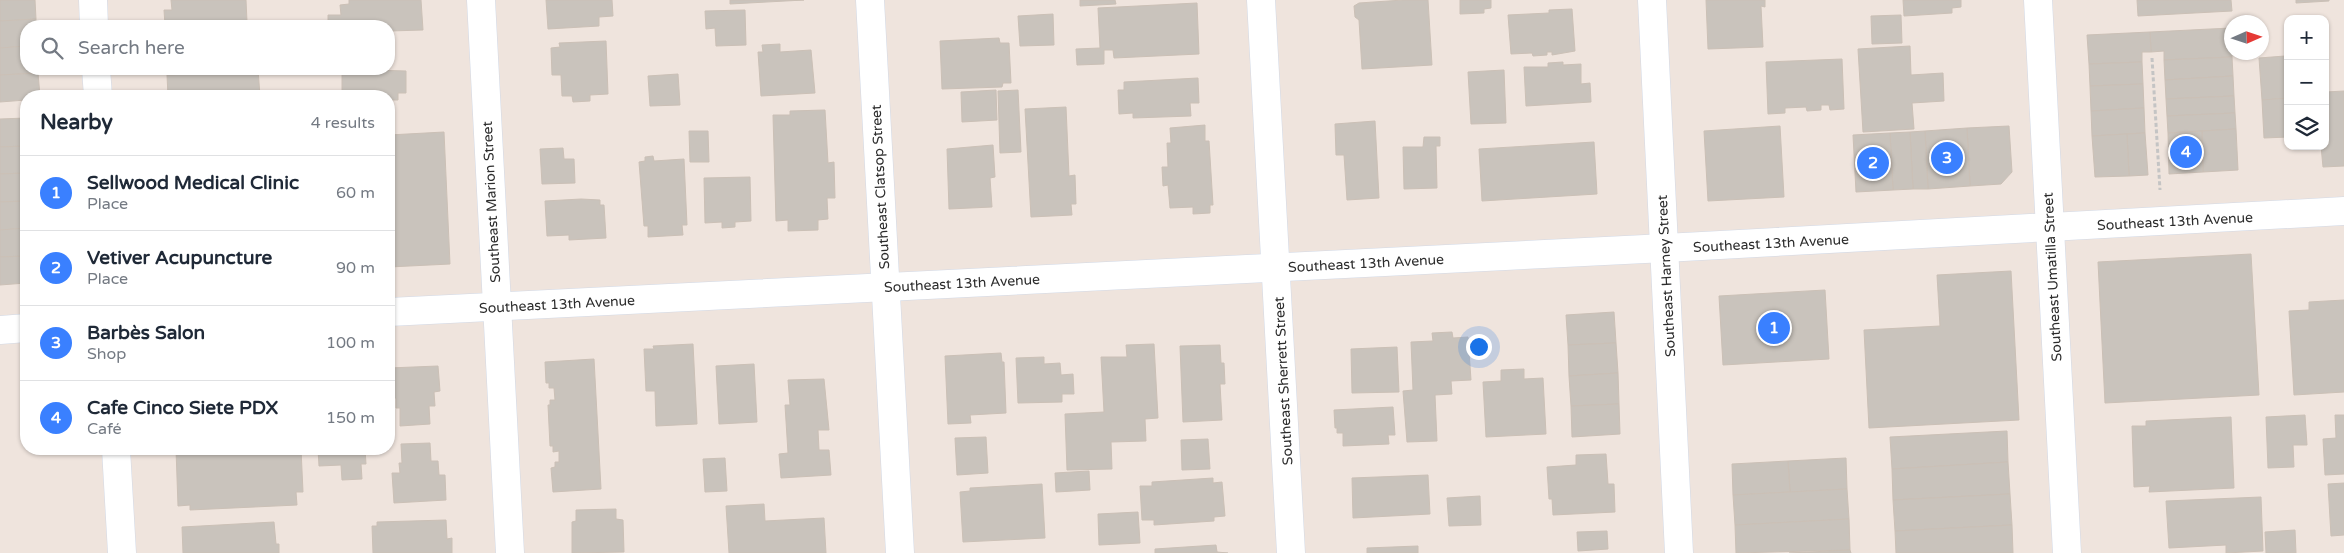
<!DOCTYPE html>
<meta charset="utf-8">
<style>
:root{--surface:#fff;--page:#f2f2f3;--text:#1f2937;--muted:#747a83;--line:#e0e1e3;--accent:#3a80ff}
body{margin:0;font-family:"Varela Round",sans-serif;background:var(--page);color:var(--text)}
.controls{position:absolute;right:15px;top:15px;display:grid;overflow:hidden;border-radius:10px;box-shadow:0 1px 4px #0004}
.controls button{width:45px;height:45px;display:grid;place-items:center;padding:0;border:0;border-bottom:1px solid var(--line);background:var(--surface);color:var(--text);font:25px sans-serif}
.compass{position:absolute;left:2224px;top:15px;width:45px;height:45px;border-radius:50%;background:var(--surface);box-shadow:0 1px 4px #0004;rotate:87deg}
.you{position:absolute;left:1478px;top:346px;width:18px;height:18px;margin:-12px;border:4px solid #fff;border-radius:50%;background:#1a73e8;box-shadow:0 0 0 8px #1a73e833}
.badge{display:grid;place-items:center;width:32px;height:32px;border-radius:50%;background:var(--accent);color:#fff;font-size:16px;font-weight:700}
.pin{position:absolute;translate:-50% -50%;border:2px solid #fff;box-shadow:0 1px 5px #0006}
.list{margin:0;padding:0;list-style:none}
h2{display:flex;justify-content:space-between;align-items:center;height:65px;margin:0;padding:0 20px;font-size:21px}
h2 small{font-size:16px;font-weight:400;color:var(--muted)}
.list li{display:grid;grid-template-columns:32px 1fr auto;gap:15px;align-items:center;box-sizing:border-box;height:75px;padding:0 20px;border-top:1px solid var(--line)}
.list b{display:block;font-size:19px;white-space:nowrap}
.list p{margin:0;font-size:16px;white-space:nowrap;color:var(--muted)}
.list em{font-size:16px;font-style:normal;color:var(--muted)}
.icon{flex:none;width:28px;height:28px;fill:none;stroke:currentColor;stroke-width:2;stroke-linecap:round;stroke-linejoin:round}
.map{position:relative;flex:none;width:2344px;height:553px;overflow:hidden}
.search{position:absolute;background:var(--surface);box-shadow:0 1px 4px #0004;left:20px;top:20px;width:375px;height:55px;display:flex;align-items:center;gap:12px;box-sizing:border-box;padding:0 18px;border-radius:20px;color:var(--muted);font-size:19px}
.panel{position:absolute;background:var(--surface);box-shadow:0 1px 4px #0004;left:20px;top:90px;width:375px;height:365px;border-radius:20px}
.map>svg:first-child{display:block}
.building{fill:#c9c3bc;stroke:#cbc0b6}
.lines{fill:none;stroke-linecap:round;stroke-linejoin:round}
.minor-casing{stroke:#d2d9e6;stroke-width:29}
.path{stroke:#c4c4c4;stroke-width:3;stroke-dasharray:4 2.5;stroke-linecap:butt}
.minor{stroke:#fff;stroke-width:28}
.labels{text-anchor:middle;stroke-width:4;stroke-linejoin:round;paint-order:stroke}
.street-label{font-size:14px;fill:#2c2c2c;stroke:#fff}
</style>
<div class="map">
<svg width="2344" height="553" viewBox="0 0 2344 553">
<rect width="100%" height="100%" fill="#efe4dd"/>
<!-- building -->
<g class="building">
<path d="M0,0H35L36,19L0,21Z"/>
<path d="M171,0H246L247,22H253V26H167L165,25L164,10H172Z"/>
<path d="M349,0H421L423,30L389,31V26H328V15H341L340,5L349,4Z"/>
<path d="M546,0H612L613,16L599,17V26L548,29Z"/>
<path d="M730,0H804L730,4Z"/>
<path d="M1080,0H1115L1116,4L1080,6Z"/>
<path d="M1403,0H1428L1432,65L1362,69L1359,20L1355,17L1354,6L1359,3Z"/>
<path d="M1460,0H1491V8L1484,9V13L1460,14Z"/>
<path d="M1706,0H1765V7L1761,6L1763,47L1708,49Z"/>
<path d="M1903,0H1961V7L1952,8V13L1904,16Z"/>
<path d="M2137,0H2231L2232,11L2138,16Z"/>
<path d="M2296,0H2329V1L2296,3Z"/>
<path d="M1197,3L1199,54L1114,58L1113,50H1104V64L1077,65L1076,49L1100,48L1098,8Z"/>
<path d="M1572,9L1575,51L1552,55V52H1547V55L1533,56L1532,53L1511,54L1508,15L1549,13V10Z"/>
<path d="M745,10L746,45L716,46L715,28L706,29L705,11Z"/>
<path d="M1053,14L1054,45L1020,46L1018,16Z"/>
<path d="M1901,15L1902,43L1872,44L1871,16Z"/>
<path d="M36,19V26H26V46L0,48V21Z"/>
<path d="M2231,28L2232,57L2164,60V51L2151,52L2150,32Z"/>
<path d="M2150,32L2151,52H2142V62L2089,64L2087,35Z"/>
<path d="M999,38L1000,43H1009L1011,83H1003L1002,87L942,89L940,41Z"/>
<path d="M606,41L608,94L590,95V101L573,102L572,96H562L561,75H552L551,48L560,47L559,43Z"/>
<path d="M780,44V52L811,50L815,93L761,96L758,52H763L762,45Z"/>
<path d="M26,46V69H38V73L0,75V48Z"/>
<path d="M1910,46L1911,75L1943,73L1944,101L1912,103L1914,129L1863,132L1858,49Z"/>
<path d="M2285,56L2288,98L2262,100L2259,58Z"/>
<path d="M2232,57L2233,76L2165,80L2164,60Z"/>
<path d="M1842,59L1844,109L1830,110L1829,105H1821V110L1807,111L1806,107L1785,108V113L1768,114L1766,62Z"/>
<path d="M1563,62V65L1581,64V84L1590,83L1591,102L1526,106L1524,67H1548V63Z"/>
<path d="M2142,62L2143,84L2090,86L2089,64Z"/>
<path d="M217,69H258L260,96H168L167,75L217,72Z"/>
<path d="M342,69L406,71V93H398V100H389V96H342Z"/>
<path d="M1504,70L1506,123L1471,124L1468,72Z"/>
<path d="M38,73L40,96H26V100L0,102V75Z"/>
<path d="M678,74L680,105L650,106L648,76Z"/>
<path d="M2233,76L2234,96L2166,99L2165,80Z"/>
<path d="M1198,78L1199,103H1190L1191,116L1133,118V113L1119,114L1118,90H1124V82Z"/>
<path d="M2143,84L2144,108L2091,111L2090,86Z"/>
<path d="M996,90L997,120L962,122L961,92Z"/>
<path d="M1018,90L1021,152L1000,153L998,91Z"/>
<path d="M2344,91V166L2323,167L2321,146H2325V130H2329L2326,92Z"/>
<path d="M328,92V96H295L294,94Z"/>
<path d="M2234,96L2235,113L2167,116L2166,99Z"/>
<path d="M2288,98V137L2264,138L2262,100Z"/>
<path d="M1066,107L1069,176L1075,175L1076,204H1071L1072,215L1031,217L1025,109Z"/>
<path d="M2144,108L2145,133L2092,136L2091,111Z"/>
<path d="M825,110L828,163L834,162L835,198H827L828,219L818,220V230L788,231V220L776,221L773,115H790V111Z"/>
<path d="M2235,113L2236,129L2168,133L2167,116Z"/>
<path d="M26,118V146L0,147V119Z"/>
<path d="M1375,121L1379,198L1347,200L1344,155H1336L1335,124Z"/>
<path d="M1205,125V141H1209L1213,205H1210V213L1193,214V207L1170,208L1168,185L1163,186L1162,167H1168L1167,143H1171L1170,128Z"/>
<path d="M1780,126L1784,197L1708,201L1704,131Z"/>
<path d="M2009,126L2012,172L2001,184L1970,186L1967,128Z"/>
<path d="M1967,128L1970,186L1928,189L1925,131Z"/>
<path d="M2236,129L2238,170L2203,172L2202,131Z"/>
<path d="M689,131H708L709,162H690Z"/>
<path d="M1925,131L1928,189H1913L1910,132Z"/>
<path d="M2202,131L2203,172L2169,174L2168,133Z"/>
<path d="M444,132L450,264L389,267V135Z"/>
<path d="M1910,132L1913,189L1893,190L1890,133Z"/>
<path d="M1890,133L1893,190L1856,192L1853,135Z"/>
<path d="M2145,133L2148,175L2129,176L2127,134Z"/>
<path d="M2127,134L2129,176L2095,177L2092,136Z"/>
<path d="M1424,137H1440V146H1436L1437,188L1404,189L1403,147H1423Z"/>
<path d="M1594,142L1597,194L1482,201L1479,149Z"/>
<path d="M993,145L995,177L990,178L992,207L949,209L947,149Z"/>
<path d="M26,146V173L0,174V147Z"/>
<path d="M563,148L564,159H574L575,183L542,184L540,149Z"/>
<path d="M653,156L654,161L684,159L687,225H682L683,235L648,237V226H644L639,162L645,161V157Z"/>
<path d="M26,173V201L0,202V174Z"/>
<path d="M750,177L751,221L735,222V227L722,228V222L705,223L704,178Z"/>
<path d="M581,199L600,200V205H604L606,238L569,240V235L547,236L545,201Z"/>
<path d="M26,201V228L0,230V202Z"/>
<path d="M26,228V256L0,257V230Z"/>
<path d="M2251,254L2259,395L2105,403L2098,262Z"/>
<path d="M26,256V283L0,285V257Z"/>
<path d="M2011,271L2019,420L1869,428L1864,330L1940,326L1937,275Z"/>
<path d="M1825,290L1829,359L1723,365L1719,296Z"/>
<path d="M2344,300V392L2294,395L2289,311L2309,310V302Z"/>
<path d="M1614,312L1616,343L1568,345L1566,315Z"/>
<path d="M1452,332L1453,338L1468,337L1471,380L1451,381L1452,394L1435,395L1437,441L1407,442L1403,391L1413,390L1411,342L1433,341L1432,333Z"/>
<path d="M1616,343L1618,373L1569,376L1568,345Z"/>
<path d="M693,344L697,424L656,426L655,391H646L644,349H654L653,346Z"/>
<path d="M1154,344L1158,418L1145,419L1146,441L1111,442L1112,469L1067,470L1065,414L1104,412L1101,357H1127L1126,345Z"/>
<path d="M1220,345L1221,363H1224L1225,384H1220L1222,420L1183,422L1180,346Z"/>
<path d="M1397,347L1399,392L1352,393L1351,349Z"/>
<path d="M1001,353L1002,362H1004L1006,413L970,415L971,423L948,424L945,356Z"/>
<path d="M1044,357V364L1060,363L1061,375L1073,374L1074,394H1062V402L1018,403L1016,358Z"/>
<path d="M594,359L601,489L553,492L551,468L555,467V462H559V451L553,452V446H550L548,405H550V400H555L554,388H549V383H546L545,362Z"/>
<path d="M754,364L757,422L719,424L716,366Z"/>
<path d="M438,366L440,391L434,392L435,406H429L430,424L400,426V408H396V398H389V368Z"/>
<path d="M1524,369V379L1543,378L1546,434L1486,437L1483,382L1501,381V370Z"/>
<path d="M1618,373L1619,404L1571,406L1569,376Z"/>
<path d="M824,379L829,430H818L819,450H829L831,475L781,478L779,454L788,453L785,405H790L788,380Z"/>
<path d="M1619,404L1620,434L1572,437L1571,406Z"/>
<path d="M1393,407L1395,435H1388L1389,444L1343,446V433H1337V428H1335L1334,410Z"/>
<path d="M2305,415L2307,445H2293L2294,467L2268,468L2266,417Z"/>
<path d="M2335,415H2344V474L2325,475L2323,439L2336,438Z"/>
<path d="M2231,417L2234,488L2149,492L2150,486L2134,487L2132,426H2146V421Z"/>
<path d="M2007,431L2008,462L1892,469L1890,437Z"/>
<path d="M986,437L988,473L957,475L955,438Z"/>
<path d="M1208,439L1210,469L1182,470L1181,440Z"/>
<path d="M430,443L431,461H438L439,475H445L446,500L394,503L392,473H400L399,463H402L401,444Z"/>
<path d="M176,449H238V454L242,453V449H301L303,492H296L297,505L190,510V505L178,506Z"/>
<path d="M318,449H365L366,464H361L362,479L342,480L341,465L319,466Z"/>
<path d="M1606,454L1608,484H1614L1615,512L1553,515L1552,499H1549L1547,467L1576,465V455Z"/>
<path d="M725,458L727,491L705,492L703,459Z"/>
<path d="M1846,458L1847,489L1790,492L1788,461Z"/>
<path d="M1788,461L1790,492L1733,495L1732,464Z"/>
<path d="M2008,462L2010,494L1893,500L1892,469Z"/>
<path d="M1089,471L1090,490L1056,492L1055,473Z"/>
<path d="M1428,475L1430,514L1353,518L1352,478Z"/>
<path d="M1213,478V483L1222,482L1225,516L1214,517V521L1154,525V520H1142L1140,486H1152V482Z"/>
<path d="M2344,483V535L2331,536L2328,484Z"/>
<path d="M1042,484L1045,538L963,542L960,492L970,491V488Z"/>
<path d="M1847,489L1849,519L1735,525L1733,495Z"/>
<path d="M2010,494L2012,525L1895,531L1893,500Z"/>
<path d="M1480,496L1481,525L1449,526L1447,498Z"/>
<path d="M2261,497L2263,551L2226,553V545L2169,548L2166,501Z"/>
<path d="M764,504L765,521L824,518L826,553H729L726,506Z"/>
<path d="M616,509V519L623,520L624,552L572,553V522L576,521V510Z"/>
<path d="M1138,512L1140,543L1099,545L1098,514Z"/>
<path d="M1849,519L1850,550L1736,553L1735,525Z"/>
<path d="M446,520L447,539L452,538V553H373L372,526H377V522Z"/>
<path d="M274,522L276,544H279V553H183L182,527Z"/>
<path d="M2012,525L2013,553H1896L1895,531Z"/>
<path d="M2295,530L2296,553H2266L2265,532Z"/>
<path d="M1607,531L1608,549L1578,551L1577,532Z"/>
<path d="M1216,545L1217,552L1228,553H1155V549Z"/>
<path d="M1418,546V553H1367V548Z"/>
<path d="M1850,550L1851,553H1789Z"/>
</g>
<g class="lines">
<!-- minor casing -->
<g class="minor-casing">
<g id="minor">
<path d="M93,0L94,26"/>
<path d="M481,0L510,553"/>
<path d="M870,0L900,553"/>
<path d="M1261,0L1291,553"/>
<path d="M1652,0L1679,553"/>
<path d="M2038,0L2067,553"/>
<path d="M96,69L98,96"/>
<path d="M389,312L1665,248L2344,211"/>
<path d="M0,330L26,328"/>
<path d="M116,449L122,553"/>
</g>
</g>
<!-- path -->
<path class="path" d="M2152,58L2160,190"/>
<!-- minor -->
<use href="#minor" class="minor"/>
</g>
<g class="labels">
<!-- street labels -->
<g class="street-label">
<text transform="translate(880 187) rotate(-93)" y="5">Southeast Clatsop Street</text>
<text transform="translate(491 202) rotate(-93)" y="5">Southeast Marion Street</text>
<text transform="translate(2175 221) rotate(-3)" y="5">Southeast 13th Avenue</text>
<text transform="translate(1771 243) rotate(-3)" y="5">Southeast 13th Avenue</text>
<text transform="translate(1366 263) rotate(-3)" y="5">Southeast 13th Avenue</text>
<text transform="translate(1666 276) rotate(-93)" y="5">Southeast Harney Street</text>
<text transform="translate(2052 277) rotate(-93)" y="5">Southeast Umatilla Street</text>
<text transform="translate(962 283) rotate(-3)" y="5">Southeast 13th Avenue</text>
<text transform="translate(557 304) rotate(-3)" y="5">Southeast 13th Avenue</text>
<text transform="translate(1283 381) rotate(-93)" y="5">Southeast Sherrett Street</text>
</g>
</g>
</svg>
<div class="controls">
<button>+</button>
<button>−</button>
<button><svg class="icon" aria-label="layers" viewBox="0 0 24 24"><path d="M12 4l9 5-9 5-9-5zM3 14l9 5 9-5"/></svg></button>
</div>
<svg class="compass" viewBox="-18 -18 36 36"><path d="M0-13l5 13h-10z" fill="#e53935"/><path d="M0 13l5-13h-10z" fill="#747a83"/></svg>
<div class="you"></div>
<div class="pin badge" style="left:1774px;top:328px">1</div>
<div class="pin badge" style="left:1873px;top:163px">2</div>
<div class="pin badge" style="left:1947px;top:158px">3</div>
<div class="pin badge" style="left:2186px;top:152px">4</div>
<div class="search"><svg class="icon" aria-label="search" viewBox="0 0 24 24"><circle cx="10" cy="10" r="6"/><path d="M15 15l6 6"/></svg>Search here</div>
<section class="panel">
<h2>Nearby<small>4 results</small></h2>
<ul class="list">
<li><span class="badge">1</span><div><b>Sellwood Medical Clinic</b><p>Place</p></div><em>60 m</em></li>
<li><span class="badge">2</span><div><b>Vetiver Acupuncture</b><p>Place</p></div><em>90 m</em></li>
<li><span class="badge">3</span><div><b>Barbès Salon</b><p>Shop</p></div><em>100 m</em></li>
<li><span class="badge">4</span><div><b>Cafe Cinco Siete PDX</b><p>Café</p></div><em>150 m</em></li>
</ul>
</section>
</div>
